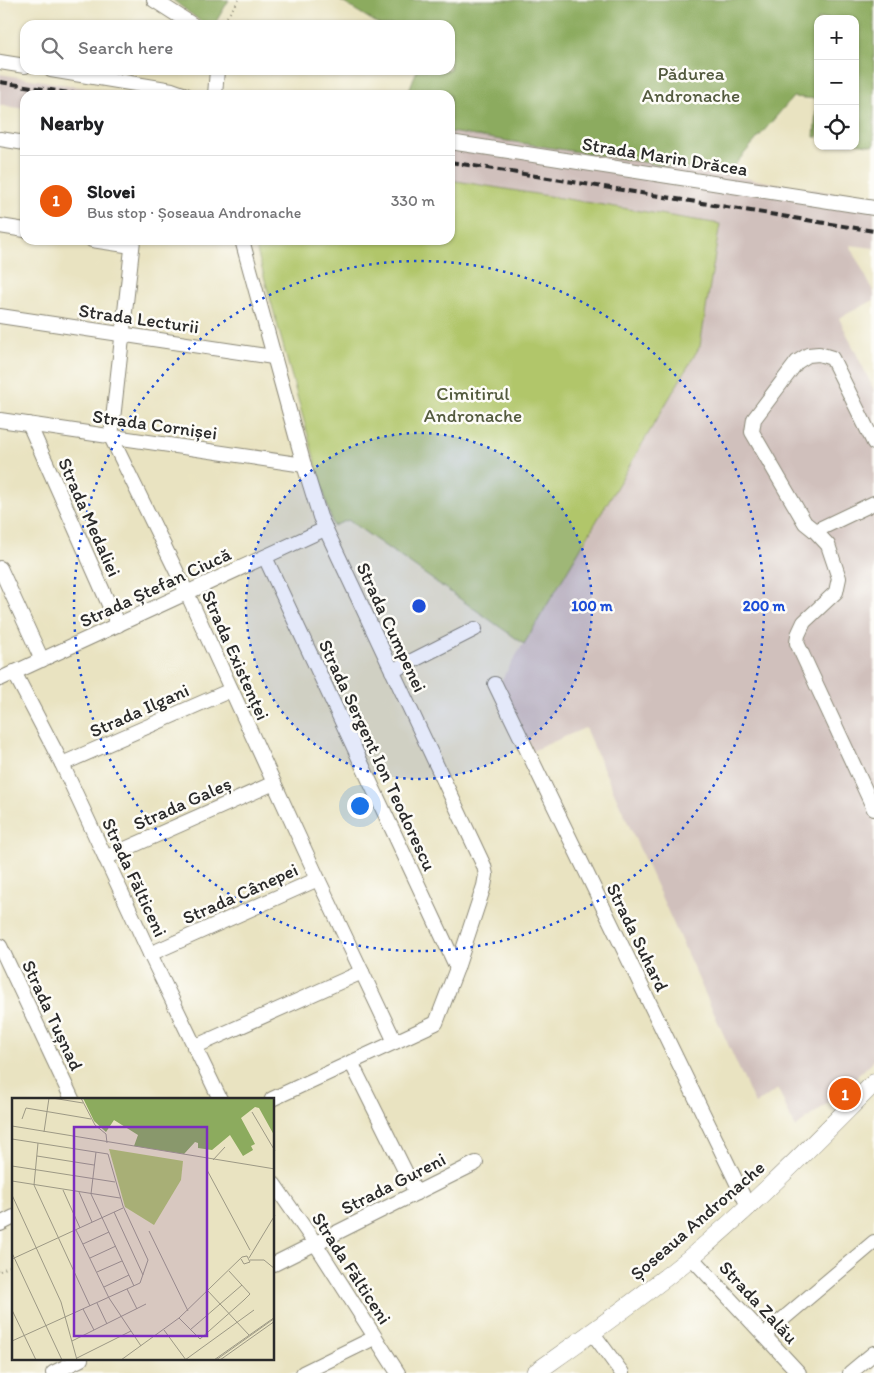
<!DOCTYPE html>
<meta charset="utf-8">
<style>
:root{--surface:#fff;--page:#f2f2f2;--text:#202124;--muted:#757577;--line:#e0e0e0;--accent:#ea580c}
body{margin:0;font-family:Itim,sans-serif;background:var(--page);color:var(--text)}
.controls{position:absolute;right:15px;top:15px;display:grid;overflow:hidden;border-radius:10px;box-shadow:0 1px 4px #0004}
.controls button{width:45px;height:45px;display:grid;place-items:center;padding:0;border:0;border-bottom:1px solid var(--line);background:var(--surface);color:var(--text);font:25px sans-serif}
.you{position:absolute;left:359px;top:805px;width:18px;height:18px;margin:-12px;border:4px solid #fff;border-radius:50%;background:#1a73e8;box-shadow:0 0 0 8px #1a73e833}
.badge{display:grid;place-items:center;width:32px;height:32px;border-radius:50%;background:var(--accent);color:#fff;font-size:16px;font-weight:700}
.pin{position:absolute;translate:-50% -50%;border:2px solid #fff;box-shadow:0 1px 5px #0006}
.list{margin:0;padding:0;list-style:none}
h2{display:flex;justify-content:space-between;align-items:center;height:65px;margin:0;padding:0 20px;font-size:21px}
h2 small{font-size:16px;font-weight:400;color:var(--muted)}
.list li{display:grid;grid-template-columns:32px 1fr auto;gap:15px;align-items:center;box-sizing:border-box;height:90px;padding:0 20px;border-top:1px solid var(--line)}
.list b{display:block;font-size:19px;white-space:nowrap}
.list p{margin:0;font-size:16px;white-space:nowrap;color:var(--muted)}
.list em{font-size:16px;font-style:normal;color:var(--muted)}
.icon{flex:none;width:28px;height:28px;fill:none;stroke:currentColor;stroke-width:2;stroke-linecap:round;stroke-linejoin:round}
.map{position:relative;flex:none;width:874px;height:1373px;overflow:hidden}
.search{position:absolute;background:var(--surface);box-shadow:0 1px 4px #0004;left:20px;top:20px;width:435px;height:55px;display:flex;align-items:center;gap:12px;box-sizing:border-box;padding:0 18px;border-radius:15px;color:var(--muted);font-size:19px}
.panel{position:absolute;background:var(--surface);box-shadow:0 1px 4px #0004;left:20px;top:90px;width:435px;height:155px;border-radius:15px}
.map>svg:first-child{display:block}
.industrial{fill:#d0c0bc}
.green{fill:#b1c66a;stroke:#6e784a}
.forest{fill:#8cab5e;stroke:#5c6b44}
.lines{fill:none;stroke-linecap:round;stroke-linejoin:round}
.minor-casing{stroke:#8a8776;stroke-width:16}
.major-casing{stroke:#8a8776;stroke-width:19}
.path{stroke:#8a8776;stroke-width:2;stroke-dasharray:1 4;stroke-linecap:butt}
.minor{stroke:#fff;stroke-width:14}
.major{stroke:#fff;stroke-width:18}
.rail{stroke:#2b2b2b;stroke-width:4;stroke-dasharray:8 4;stroke-linecap:butt}
.ring{fill:none;stroke:#1d4ed8;stroke-width:2.5;stroke-dasharray:2.5 5}
.labels{text-anchor:middle;stroke-width:5;stroke-linejoin:round;paint-order:stroke}
.park-label{font-size:19px;fill:#535a3e;stroke:#fdfcf7}
.street-label{font-size:19px;fill:#2b2b2b;stroke:#fdfcf7}
.inset-road{fill:none;stroke:#9d9985;stroke-width:1}
.view{fill:#7b2cbf;fill-opacity:0.15;stroke:#7b2cbf;stroke-width:2.5}
.inset-edge{fill:none;stroke:#2b2b2b;stroke-width:2.5}
.centre{fill:#1d4ed8;stroke:#fdfcf7;stroke-width:2.5}
.ring-label{font-size:15px;text-anchor:middle;font-weight:bold;fill:#1d4ed8;stroke:#fdfcf7;stroke-width:5;stroke-linejoin:round;paint-order:stroke}
</style>
<div class="map">
<svg width="874" height="1373" viewBox="0 0 874 1373">
<rect width="100%" height="100%" fill="#fdfcf7"/>
<filter id="ink" filterUnits="userSpaceOnUse"><feTurbulence type="fractalNoise" baseFrequency=".02" numOctaves="2"/><feDisplacementMap in="SourceGraphic" scale="10" xChannelSelector="R" yChannelSelector="G"/><feConvolveMatrix kernelMatrix="1 2 1 2 8 2 1 2 1" color-interpolation-filters="sRGB"/></filter>
<filter id="wash" filterUnits="userSpaceOnUse"><feTurbulence type="fractalNoise" baseFrequency=".0096" numOctaves="4" result="noise"/><feDisplacementMap in="SourceGraphic" scale="20" xChannelSelector="R" yChannelSelector="G"/><feGaussianBlur stdDeviation="1.12" result="paint"/><feColorMatrix in="noise" values="0 0 0 0 0 0 0 0 0 0 0 0 0 0 0 0 0 1.4 0 .05"/><feComposite in="paint" operator="in"/></filter>
<g filter="url(#wash)">
<rect width="100%" height="100%" fill="#e9e3c1"/>
<!-- industrial -->
<g class="industrial">
<path d="M0,74L129,95H25V109L0,105Z"/>
<path d="M450,132L726,175L874,200V248L850,245L874,293V300L839,318L874,390V1060L837,1096L795,1128L778,1089L755,1104L585,728L532,751L501,681L700,346L719,224L450,180Z"/>
</g>
<!-- green -->
<path class="green" d="M450,180L720,224L700,346L524,644L348,520L333,526L254,240H450Z"/>
<!-- forest -->
<g class="forest">
<path d="M173,0H229L214,25H205Z"/>
<path d="M339,0H874V146L855,143V19H818V137H814L817,99L793,97L726,175L450,132V95H407L417,70H450V25H380Z"/>
</g>
</g>
<g filter="url(#ink)">
<g class="lines">
<!-- minor casing -->
<g class="minor-casing">
<g id="minor">
<path d="M154,0L193,25"/>
<path d="M0,62L25,66"/>
<path d="M51,70L172,90L186,95"/>
<path d="M215,95L217,70"/>
<path d="M0,139L25,143"/>
<path d="M450,142L874,208"/>
<path d="M0,226L25,230"/>
<path d="M92,240L132,246"/>
<path d="M133,240L111,437L187,593L318,879L395,1042"/>
<path d="M242,240L304,465L320,517L484,866L486,875L484,886L457,968L436,1023L272,1099"/>
<path d="M0,316L273,357"/>
<path d="M0,420L304,465"/>
<path d="M29,424L118,625"/>
<path d="M874,443L832,358L819,354L808,355L797,362L754,419L752,432L805,523L815,531L828,545L839,578L836,592L804,622L798,635L797,643L874,809"/>
<path d="M815,531L874,503"/>
<path d="M265,557L457,968"/>
<path d="M0,568L42,660"/>
<path d="M392,671L475,629"/>
<path d="M14,672L62,764L150,954L220,1099"/>
<path d="M0,679L325,529"/>
<path d="M495,684L748,1206"/>
<path d="M62,764L231,690"/>
<path d="M105,858L274,783"/>
<path d="M0,946L72,1099"/>
<path d="M150,954L318,879"/>
<path d="M194,1047L362,972"/>
<path d="M351,1062L416,1193"/>
<path d="M274,1184L315,1243L398,1373"/>
<path d="M0,1224L14,1217"/>
<path d="M691,1257L799,1373"/>
<path d="M274,1264L476,1163"/>
<path d="M592,1332L622,1373"/>
<path d="M764,1335L874,1242"/>
<path d="M53,1373L81,1359"/>
<path d="M303,1373L374,1338"/>
<path d="M850,1373L874,1353"/>
</g>
</g>
<!-- major casing -->
<g class="major-casing">
<path id="major" d="M535,1373C587,1336 640,1299 690,1258C755,1204 814,1143 874,1083"/>
</g>
<!-- path -->
<g class="path">
<path d="M221,25L239,0"/>
<path d="M0,1271L12,1265"/>
</g>
<!-- minor -->
<use href="#minor" class="minor"/>
<!-- major -->
<use href="#major" class="major"/>
<!-- rail -->
<g class="rail">
<path d="M0,82L82,95"/>
<path d="M450,162L874,231"/>
</g>
</g>
</g>
<!-- distance rings -->
<circle cx="419" cy="606" r="173" fill="#1d4ed8" fill-opacity=".12"/>
<g class="ring">
<circle cx="419" cy="606" r="173"/>
<circle cx="419" cy="606" r="345"/>
</g>
<g class="labels">
<!-- park labels -->
<g class="park-label">
<text x="691" y="80">Pădurea<tspan x="691" dy="22">Andronache</tspan></text>
<text x="473" y="400">Cimitirul<tspan x="473" dy="22">Andronache</tspan></text>
</g>
<!-- street labels -->
<g class="street-label">
<text transform="translate(665 156) rotate(9)" y="7">Strada Marin Drăcea</text>
<text transform="translate(139 318) rotate(8)" y="7">Strada Lecturii</text>
<text transform="translate(155 424) rotate(8)" y="7">Strada Cornișei</text>
<text transform="translate(90 517) rotate(66)" y="7">Strada Medaliei</text>
<text transform="translate(155 587) rotate(-25)" y="7">Strada Ștefan Ciucă</text>
<text transform="translate(392 627) rotate(65)" y="7">Strada Cumpenei</text>
<text transform="translate(236 655) rotate(66)" y="7">Strada Existenței</text>
<text transform="translate(139 710) rotate(-24)" y="7">Strada Ilgani</text>
<text transform="translate(378 755) rotate(65)" y="7">Strada Sergent Ion Teodorescu</text>
<text transform="translate(182 803) rotate(-24)" y="7">Strada Galeș</text>
<text transform="translate(135 877) rotate(65)" y="7">Strada Fălticeni</text>
<text transform="translate(240 893) rotate(-24)" y="7">Strada Cânepei</text>
<text transform="translate(638 937) rotate(64)" y="7">Strada Suhard</text>
<text transform="translate(53 1015) rotate(65)" y="7">Strada Tușnad</text>
<text transform="translate(393 1183) rotate(-27)" y="7">Strada Gureni</text>
<text transform="translate(697 1220) rotate(-41)" y="7">Șoseaua Andronache</text>
<text transform="translate(352 1268) rotate(57)" y="7">Strada Fălticeni</text>
<text transform="translate(759 1302) rotate(47)" y="7">Strada Zalău</text>
</g>
</g>
<!-- overview -->
<g transform="translate(12 1098)">
<rect width="262" height="262" fill="#e9e3c1"/>
<path d="M97,51L171,63L169,82L142,127L113,109Z" fill="#b1c66a"/>
<path d="M71,0H262V37L247,10L243,9L229,20L243,46L239,48L241,52L231,58L218,37L200,52L186,50V45L183,44L172,56L122,48L126,37L102,22L94,34L82,23Z" fill="#8cab5e"/>
<path class="inset-road" d="M40,0L71,5M69,0L83,27L94,36L95,45M240,14L263,53M10,21L14,10L79,21M0,28L263,71M32,34L37,0M0,41L96,56L111,108L136,162L128,185L0,243M26,45L22,87L78,208M84,54L79,96L122,188M25,58L82,67M201,62L213,49M0,68L103,84M195,72L238,152M0,83L108,100M51,92L68,130M67,94L80,124M0,97L49,204L65,262M102,114L131,177M64,132L97,200L129,248M137,133L176,213M71,146L97,134M0,155L50,262M78,160L104,148M237,160L263,117M0,161L111,110M238,162H252L263,171M85,174L110,163M92,189L117,177M115,191L125,211M196,193L237,237M85,205L95,226M71,211L82,232M0,212L24,262M167,220L188,241L232,202L238,196L217,173M152,232L174,262M178,232L230,187M60,243L134,206M65,260L119,233M109,262L167,220L230,159L235,158L238,164L232,166L229,161M173,262L242,212M202,262L263,219M204,262L263,220M208,262L263,223"/>
<path class="view" d="M62,29H195V238H62Z"/>
<rect width="262" height="262" class="inset-edge"/>
</g>
<circle cx="419" cy="606" r="8" class="centre"/>
<g class="ring-label">
<text x="592" y="611">100 m</text>
<text x="764" y="611">200 m</text>
</g>
</svg>
<div class="controls">
<button>+</button>
<button>−</button>
<button><svg class="icon" aria-label="locate" viewBox="0 0 24 24"><circle cx="12" cy="12" r="6"/><path d="M12 2v4M12 18v4M2 12h4M18 12h4"/></svg></button>
</div>
<div class="you"></div>
<div class="pin badge" style="left:845px;top:1094px">1</div>
<div class="search"><svg class="icon" aria-label="search" viewBox="0 0 24 24"><circle cx="10" cy="10" r="6"/><path d="M15 15l6 6"/></svg>Search here</div>
<section class="panel">
<h2>Nearby<small></small></h2>
<ul class="list">
<li><span class="badge">1</span><div><b>Slovei</b><p>Bus stop · Șoseaua Andronache</p></div><em>330 m</em></li>
</ul>
</section>
</div>
